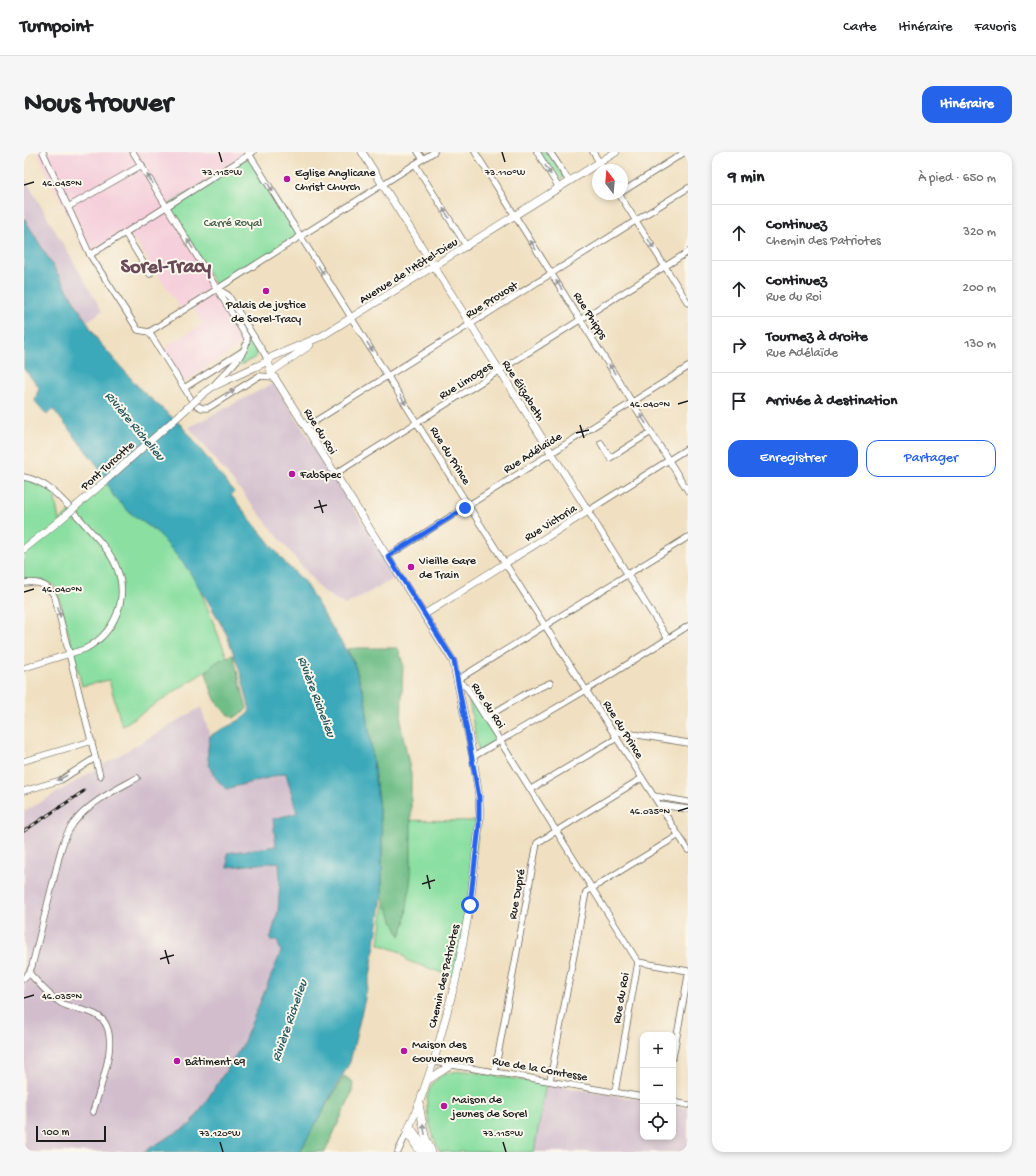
<!DOCTYPE html>
<html lang="fr">
<meta charset="utf-8">
<style>
:root{--surface:#fff;--page:#f6f6f6;--text:#202124;--muted:#757577;--line:#e0e0e0;--accent:#2563eb}
body{margin:0;font-family:"Gochi Hand",sans-serif;background:var(--page);color:var(--text)}
.controls{position:absolute;right:12px;bottom:12px;display:grid;overflow:hidden;border-radius:8px;box-shadow:0 2px 6px #0003}
.controls button{width:36px;height:36px;display:grid;place-items:center;padding:0;border:0;border-bottom:1px solid var(--line);background:var(--surface);color:var(--text);font:20px sans-serif}
.compass{position:absolute;left:568px;top:12px;width:36px;height:36px;border-radius:50%;background:var(--surface);box-shadow:0 2px 6px #0003;rotate:344deg}
.scale{position:absolute;left:12px;bottom:10px;width:70px;box-sizing:border-box;padding-left:4px;border:2px solid #1c1c1c;border-top:0;font-size:11px;line-height:14px;white-space:nowrap;color:#1c1c1c;-webkit-text-stroke:3px #fbf7ec;paint-order:stroke}
.stop{position:absolute;width:12px;height:12px;margin:-9px;border:3px solid #2563eb;border-radius:50%;background:#fff}
.stop.end{background:#2563eb;border-color:#fff;box-shadow:0 1px 4px #0008}
.list{margin:0;padding:0;list-style:none}
h2{display:flex;justify-content:space-between;align-items:center;height:52px;margin:0;padding:0 16px;font-size:17px}
h2 small{font-size:13px;font-weight:400;color:var(--muted)}
.list li{display:grid;grid-template-columns:26px 1fr auto;gap:12px;align-items:center;box-sizing:border-box;height:56px;padding:0 16px;border-top:1px solid var(--line)}
.list b{display:block;font-size:15px;white-space:nowrap}
.list p{margin:0;font-size:13px;white-space:nowrap;color:var(--muted)}
.list em{font-size:13px;font-style:normal;color:var(--muted)}
.actions{display:flex;gap:8px;padding:12px 16px}
.actions a{flex:1;padding:9px 0;border:1px solid var(--accent);border-radius:12px;text-align:center;font-size:14px;color:var(--accent)}
.actions .main{background:var(--accent);color:#fff}
.icon{flex:none;width:22px;height:22px;fill:none;stroke:currentColor;stroke-width:2;stroke-linecap:round;stroke-linejoin:round}
.map{position:relative;flex:none;width:664px;height:1000px;overflow:hidden;border-radius:12px}
header{display:flex;align-items:center;gap:24px;box-sizing:border-box;height:56px;padding:0 20px;background:var(--surface);border-bottom:1px solid var(--line)}
header strong{font-size:19px}
nav{display:flex;gap:22px;margin-inline-start:auto;font-size:14px}
.intro{display:flex;align-items:center;justify-content:space-between;box-sizing:border-box;height:96px;padding:0 24px}
h1{margin:0;font-size:28px}
.button{padding:10px 18px;border-radius:12px;background:var(--accent);color:#fff;font-size:14px;font-weight:700}
main{display:flex;gap:24px;padding:0 24px}
aside{flex:1;background:var(--surface);border-radius:12px;box-shadow:0 2px 6px #0003}
.map>svg:first-child{display:block}
.built{fill:#f5cfdb}
.industrial{fill:#d1bdcc}
.green{fill:#8adfa1;stroke:#537e5e}
.forest{fill:#6fbe87;stroke:#466d52}
.water{fill:#3ba9b9;stroke:#2c626a}
.lines{fill:none;stroke-linecap:round;stroke-linejoin:round}
.minor-casing{stroke:#666156;stroke-width:7}
.major-casing{stroke:#666156;stroke-width:8}
.minor{stroke:#fff;stroke-width:5.5}
.major{stroke:#fff;stroke-width:7}
.rail-casing{stroke:#1c1c1c;stroke-width:3}
.rail{stroke:#fbf7ec;stroke-width:1.5;stroke-dasharray:4.5;stroke-linecap:butt}
.major-bridge-casing{stroke:#666156;stroke-width:8;stroke-linecap:butt}
.major-bridge{stroke:#fff;stroke-width:7}
.oneway{fill:#999}
.route{stroke:#2563eb;stroke-width:5}
.ticks{fill:none;stroke:#1c1c1c;stroke-width:1.5}
.poi-dot{fill:#b5179e;stroke:#fbf7ec;stroke-width:1.5}
.labels{text-anchor:middle;stroke-width:4;stroke-linejoin:round;paint-order:stroke}
.poi-label{font-size:12px;fill:#1c1c1c;stroke:#fbf7ec;text-anchor:start}
.park-label{font-size:12px;fill:#42604b;stroke:#fbf7ec}
.street-label{font-size:12px;fill:#1c1c1c;stroke:#fbf7ec}
.water-label{font-size:13px;font-style:italic;fill:#2a5b63;stroke:#fbf7ec}
.town-label{font-size:20px;font-weight:bold;fill:#694b57;stroke:#fbf7ec}
.ticks-label{font-size:10px;text-anchor:middle;fill:#1c1c1c;stroke:#fbf7ec;stroke-width:4;stroke-linejoin:round;paint-order:stroke}
</style>
<header>
<strong>Turnpoint</strong>
<nav><a>Carte</a><a>Itinéraire</a><a>Favoris</a></nav>
</header>
<div class="intro"><h1>Nous trouver</h1><a class="button">Itinéraire</a></div>
<main>
<div class="map">
<svg width="664" height="1000" viewBox="0 0 664 1000">
<rect width="100%" height="100%" fill="#fbf7ec"/>
<filter id="ink" filterUnits="userSpaceOnUse"><feTurbulence type="fractalNoise" baseFrequency=".025" numOctaves="2"/><feDisplacementMap in="SourceGraphic" scale="8" xChannelSelector="R" yChannelSelector="G"/><feConvolveMatrix kernelMatrix="1 2 1 2 8 2 1 2 1" color-interpolation-filters="sRGB"/></filter>
<filter id="wash" filterUnits="userSpaceOnUse"><feTurbulence type="fractalNoise" baseFrequency=".012" numOctaves="4" result="noise"/><feDisplacementMap in="SourceGraphic" scale="16" xChannelSelector="R" yChannelSelector="G"/><feGaussianBlur stdDeviation="0.9" result="paint"/><feColorMatrix in="noise" values="0 0 0 0 0 0 0 0 0 0 0 0 0 0 0 0 0 1.4 0 .05"/><feComposite in="paint" operator="in"/></filter>
<g filter="url(#wash)">
<rect width="100%" height="100%" fill="#f0e0c1"/>
<!-- built -->
<path class="built" d="M13,0H224L143,55L220,185L218,192L159,231L139,197L179,172L165,151L156,156L104,78L68,101L60,97Z"/>
<!-- industrial -->
<g class="industrial">
<path d="M0,25L78,159L62,170L0,66Z"/>
<path d="M250,231L373,425L321,453L298,439L165,275Z"/>
<path d="M177,555L186,584L184,606L262,621L273,662L252,694L203,701L204,715L255,710L256,729L254,759L246,788H253L257,800L218,894L167,972L119,1000H0V660Z"/>
<path d="M522,932L619,948V985H649V954L664,956V1000H510Z"/>
</g>
<!-- green -->
<g class="green">
<path d="M514,0H525L540,25L534,29Z"/>
<path d="M226,3L276,83L193,135L143,54Z"/>
<path d="M227,186L233,197L232,205L199,222Z"/>
<path d="M0,325L33,342L31,346L35,369L87,328L167,415L203,505L98,574L85,528L58,534L33,437C24,426 13,428 0,431Z"/>
<path d="M443,538L475,589L455,602Z"/>
<path d="M360,668L455,669L446,753L430,825L384,809L377,800L355,792L363,728Z"/>
<path d="M443,919L522,932L510,1000H416C407,982 393,942 413,927C421,920 433,919 443,919Z"/>
</g>
<!-- forest -->
<g class="forest">
<path d="M334,496H374L379,512L377,574L387,622V724L381,771L376,784L358,745V681L341,547L330,511L323,497Z"/>
<path d="M209,503L223,557L210,566C189,553 189,542 182,521C188,511 198,506 209,503Z"/>
<path d="M320,924L329,930L328,941L301,1000H274C288,973 306,950 320,924Z"/>
</g>
<!-- water -->
<path class="water" d="M0,66L75,190L117,238L157,273L210,340L207,343L262,412L279,428L330,511L341,546L358,681V745L346,825L326,910L276,1000H119L167,972L218,894L257,800L253,788H246L254,759L256,729L255,710L204,715L203,701L252,694L249,667L273,661L262,621L202,637C184,620 181,609 186,584C196,577 222,568 226,558L216,519L202,481L185,451L163,416L134,381L105,360L90,345L73,313L29,257L23,263L11,249L15,235L0,217Z"/>
</g>
<g filter="url(#ink)">
<g class="lines">
<!-- minor casing -->
<g class="minor-casing">
<g id="minor">
<path d="M19,0L66,103L114,178L125,180"/>
<path d="M109,0L223,186C224,202 199,222 190,233"/>
<path d="M224,0L444,353L664,698"/>
<path d="M394,0L399,7"/>
<path d="M451,0L664,339"/>
<path d="M513,0L535,36"/>
<path d="M526,0L545,29"/>
<path d="M569,0L580,18"/>
<path d="M391,12L443,95"/>
<path d="M598,40L661,0"/>
<path d="M595,42L664,151"/>
<path d="M44,55L118,13"/>
<path d="M101,81L126,122"/>
<path d="M66,103L229,0"/>
<path d="M194,137L204,143L240,201L244,209"/>
<path d="M125,180L410,0"/>
<path d="M125,180L167,247"/>
<path d="M160,236L219,199"/>
<path d="M172,253L178,256H184L235,224L250,225"/>
<path d="M282,275L664,36"/>
<path d="M577,291L586,306L627,280"/>
<path d="M311,322L664,100"/>
<path d="M0,325C26,330 40,350 57,368C69,382 85,397 92,414C106,446 91,481 61,497L0,516"/>
<path d="M364,404L664,215"/>
<path d="M0,431C14,429 25,432 31,446L76,624"/>
<path d="M644,487L564,359L664,296"/>
<path d="M461,566L503,541L526,531"/>
<path d="M589,579L664,591"/>
<path d="M449,605L569,534L664,474"/>
<path d="M0,609L68,589"/>
<path d="M507,637L593,586"/>
<path d="M0,639L37,628L71,606"/>
<path d="M630,644L664,650"/>
<path d="M636,653L664,657"/>
<path d="M614,810L664,819"/>
<path d="M5,821C14,830 23,842 34,849C45,858 62,856 74,864C100,880 75,937 69,960"/>
<path d="M0,826L5,821L8,814C15,786 22,758 29,730C34,711 37,688 49,672C64,651 91,638 113,626"/>
<path d="M649,905L664,824"/>
<path d="M410,910L619,945"/>
<path d="M471,919L513,691L618,626"/>
<path d="M526,928L562,740L655,683"/>
<path d="M591,940L614,810L443,536L433,528L664,385"/>
<path d="M649,950L664,953"/>
<path d="M374,1000L383,980"/>
</g>
</g>
<!-- major casing -->
<g class="major-casing">
<g id="major">
<path d="M338,0L564,359L401,462"/>
<path d="M244,209L247,220L429,509L449,605L455,645L456,665L446,753L432,827L411,905L395,952L383,980L396,1000"/>
<path d="M247,220L286,193"/>
<path d="M180,241L188,235L244,209L248,205L298,184L592,0"/>
<path d="M80,330L150,268"/>
<path d="M0,397L35,369"/>
<path d="M404,928L427,913"/>
<path d="M395,952L401,984L408,1000"/>
<path d="M386,974L403,1000"/>
</g>
</g>
<!-- minor -->
<use href="#minor" class="minor"/>
<!-- major -->
<use href="#major" class="major"/>
<!-- rail casing -->
<g class="rail-casing">
<path id="rail" d="M0,679L60,639"/>
</g>
<!-- rail -->
<use href="#rail" class="rail"/>
<!-- major-bridge casing -->
<g class="major-bridge-casing">
<g id="major-bridge">
<path d="M150,268L180,241"/>
<path d="M35,369L80,330"/>
</g>
</g>
<!-- major-bridge -->
<use href="#major-bridge" class="major-bridge"/>
</g>
<!-- one-way arrows -->
<defs><path id="oneway-solid" d="M-6-.8H1V-3.2L6.5 0L1 3.2V.8H-6Z"/></defs>
<g class="oneway">
<use href="#oneway-solid" transform="translate(524 18) rotate(58)"/>
<use href="#oneway-solid" transform="translate(126 27) rotate(-122)"/>
<use href="#oneway-solid" transform="translate(246 35) rotate(58)"/>
<use href="#oneway-solid" transform="translate(422 61) rotate(-122)"/>
<use href="#oneway-solid" transform="translate(166 92) rotate(-122)"/>
<use href="#oneway-solid" transform="translate(627 92) rotate(58)"/>
<use href="#oneway-solid" transform="translate(509 93) rotate(-122)"/>
<use href="#oneway-solid" transform="translate(297 118) rotate(58)"/>
<use href="#oneway-solid" transform="translate(535 133) rotate(-123)"/>
<use href="#oneway-solid" transform="translate(346 195) rotate(57)"/>
<use href="#oneway-solid" transform="translate(588 217) rotate(-122)"/>
<use href="#oneway-solid" transform="translate(206 241) rotate(-32)"/>
<use href="#oneway-solid" transform="translate(379 248) rotate(58)"/>
<use href="#oneway-solid" transform="translate(619 267) rotate(-123)"/>
<use href="#oneway-solid" transform="translate(35 460) rotate(76)"/>
<use href="#oneway-solid" transform="translate(38 626) rotate(153)"/>
<use href="#oneway-solid" transform="translate(400 977) rotate(-101)"/>
</g>
</g>
<g class="lines" filter="url(#ink)">
<!-- route -->
<path class="route" d="M441,356L364,404L430,509L455,645V674L446,753"/>
</g>
<!-- ticks -->
<path class="ticks" d="M195,0L198,10M478,0L481,10M0,33L10,30M654,252L664,249M556,273L560,286M552,281L565,278M295,348L299,361M290,356L303,353M0,440L10,437M654,659L664,656M403,723L406,737M398,732L411,728M141,798L145,812M136,807L150,803M0,846L10,843M196,990L199,1000M479,990L482,1000"/>
<!-- markers -->
<g class="poi-dot">
<circle cx="263" cy="27" r="4"/>
<circle cx="242" cy="139" r="4"/>
<circle cx="268" cy="322" r="4"/>
<circle cx="387" cy="415" r="4"/>
<circle cx="380" cy="899" r="4"/>
<circle cx="153" cy="909" r="4"/>
<circle cx="420" cy="954" r="4"/>
</g>
<g class="labels">
<!-- poi labels -->
<g class="poi-label">
<text x="271" y="24">Eglise Anglicane<tspan x="271" dy="14">Christ Church</tspan></text>
<text x="242" y="156" text-anchor="middle">Palais de justice<tspan x="242" dy="14">de Sorel-Tracy</tspan></text>
<text x="276" y="326">FabSpec</text>
<text x="395" y="412">Vieille Gare<tspan x="395" dy="14">de Train</tspan></text>
<text x="388" y="896">Maison des<tspan x="388" dy="14">Gouverneurs</tspan></text>
<text x="161" y="913">Bâtiment 69</text>
<text x="428" y="951">Maison de<tspan x="428" dy="14">jeunes de Sorel</tspan></text>
</g>
<!-- park labels -->
<g class="park-label">
<text x="209" y="74">Carré Royal</text>
</g>
<!-- street labels -->
<g class="street-label">
<text transform="translate(384 118) rotate(-32)" y="4">Avenue de l'Hôtel-Dieu</text>
<text transform="translate(467 147) rotate(-32)" y="4">Rue Provost</text>
<text transform="translate(567 163) rotate(58)" y="4">Rue Phipps</text>
<text transform="translate(441 228) rotate(-32)" y="4">Rue Limoges</text>
<text transform="translate(500 238) rotate(58)" y="4">Rue Élizabeth</text>
<text transform="translate(297 279) rotate(58)" y="4">Rue du Roi</text>
<text transform="translate(508 300) rotate(-32)" y="4">Rue Adélaïde</text>
<text transform="translate(427 303) rotate(58)" y="4">Rue du Prince</text>
<text transform="translate(83 313) rotate(-42)" y="4">Pont Turcotte</text>
<text transform="translate(526 370) rotate(-32)" y="4">Rue Victoria</text>
<text transform="translate(465 553) rotate(57)" y="4">Rue du Roi</text>
<text transform="translate(600 577) rotate(58)" y="4">Rue du Prince</text>
<text transform="translate(492 742) rotate(-80)" y="4">Rue Dupré</text>
<text transform="translate(419 824) rotate(-77)" y="4">Chemin des Patriotes</text>
<text transform="translate(596 846) rotate(-80)" y="4">Rue du Roi</text>
<text transform="translate(516 916) rotate(10)" y="4">Rue de la Comtesse</text>
</g>
<!-- water labels -->
<g class="water-label">
<text transform="translate(112 273) rotate(50)" y="5">Rivière Richelieu</text>
<text transform="translate(294 544) rotate(69)" y="5">Rivière Richelieu</text>
<text transform="translate(264 868) rotate(-71)" y="5">Rivière Richelieu</text>
</g>
<!-- town labels -->
<g class="town-label">
<text x="142" y="120">Sorel-Tracy</text>
</g>
</g>
<g class="ticks-label">
<text x="198" y="23">73.115°W</text>
<text x="481" y="23">73.110°W</text>
<text x="38" y="34">46.045°N</text>
<text x="626" y="255">46.040°N</text>
<text x="38" y="440">46.040°N</text>
<text x="626" y="662">46.035°N</text>
<text x="38" y="847">46.035°N</text>
<text x="196" y="984">73.120°W</text>
<text x="479" y="984">73.115°W</text>
</g>
</svg>
<div class="controls">
<button>+</button>
<button>−</button>
<button><svg class="icon" aria-label="locate" viewBox="0 0 24 24"><circle cx="12" cy="12" r="6"/><path d="M12 2v4M12 18v4M2 12h4M18 12h4"/></svg></button>
</div>
<svg class="compass" viewBox="-18 -18 36 36"><path d="M0-13l5 13h-10z" fill="#e53935"/><path d="M0 13l5-13h-10z" fill="#757577"/></svg>
<div class="scale">100 m</div>
<div class="stop" style="left:446px;top:753px"></div>
<div class="stop end" style="left:441px;top:356px"></div>
</div>
<aside>
<h2>9 min<small>À pied · 650 m</small></h2>
<ul class="list">
<li><svg class="icon" aria-label="ahead" viewBox="0 0 24 24"><path d="M12 20V5M6 11l6-6 6 6"/></svg><div><b>Continuez</b><p>Chemin des Patriotes</p></div><em>320 m</em></li>
<li><svg class="icon" aria-label="ahead" viewBox="0 0 24 24"><path d="M12 20V5M6 11l6-6 6 6"/></svg><div><b>Continuez</b><p>Rue du Roi</p></div><em>200 m</em></li>
<li><svg class="icon" aria-label="right" viewBox="0 0 24 24"><path d="M7 20v-9h11M14 6l5 5-5 5"/></svg><div><b>Tournez à droite</b><p>Rue Adélaïde</p></div><em>130 m</em></li>
<li><svg class="icon" aria-label="arrive" viewBox="0 0 24 24"><path d="M6 21V4h12l-3 4 3 4H6"/></svg><div><b>Arrivée à destination</b></div></li>
</ul>
<div class="actions"><a class="main">Enregistrer</a><a>Partager</a></div>
</aside>
</main>
